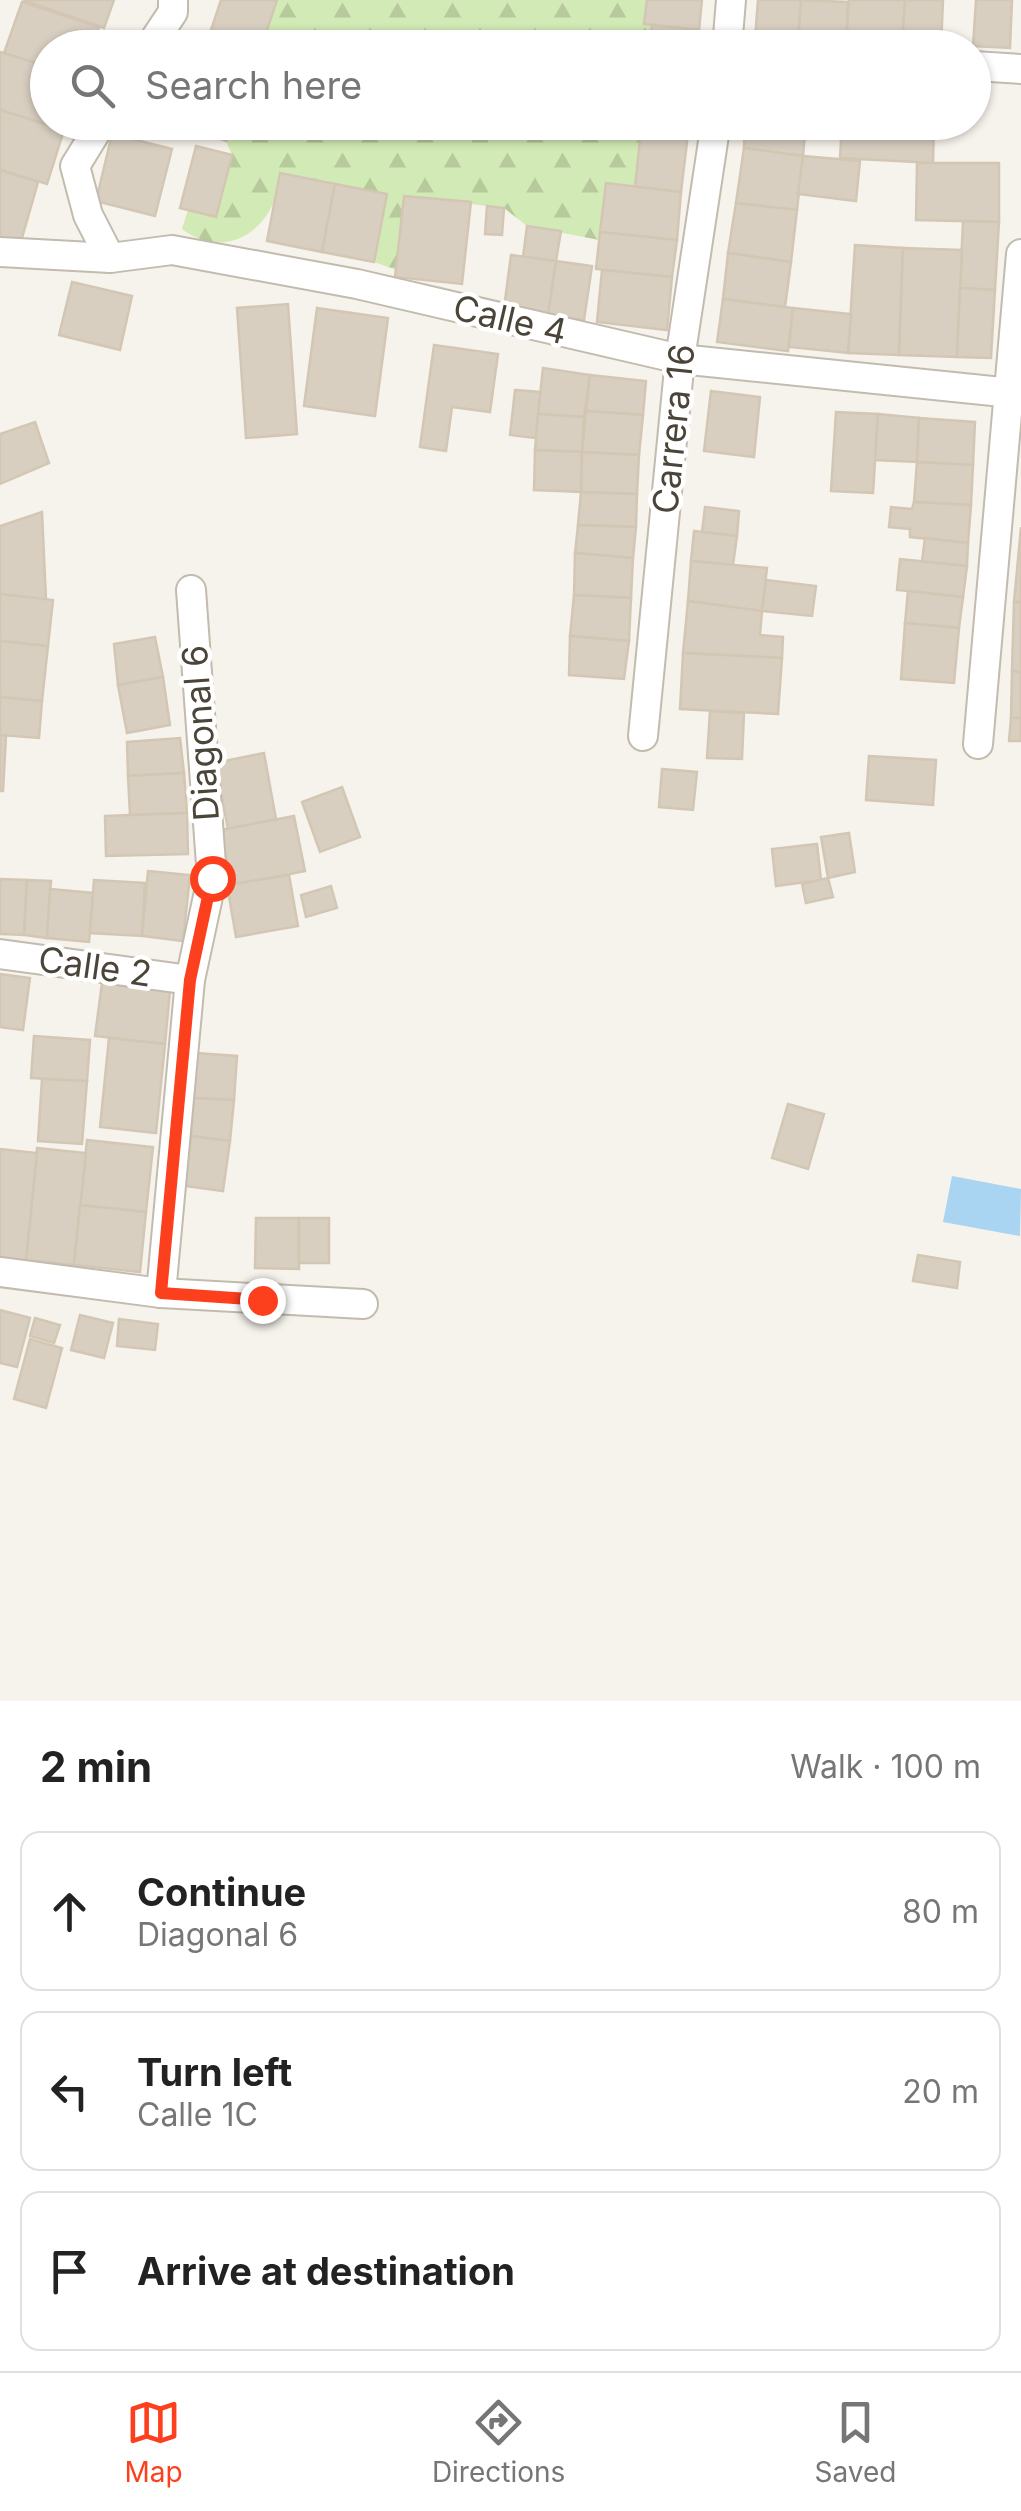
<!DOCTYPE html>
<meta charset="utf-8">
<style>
:root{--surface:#fff;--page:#f2f2f2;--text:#222;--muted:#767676;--line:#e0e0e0;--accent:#fc3f1d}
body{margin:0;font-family:Inter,sans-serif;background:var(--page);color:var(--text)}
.stop{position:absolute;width:30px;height:30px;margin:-22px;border:8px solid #fc3f1d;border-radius:50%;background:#fff}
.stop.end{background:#fc3f1d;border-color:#fff;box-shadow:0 2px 10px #0008}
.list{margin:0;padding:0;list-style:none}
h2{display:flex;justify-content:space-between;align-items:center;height:130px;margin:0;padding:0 40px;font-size:42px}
h2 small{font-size:32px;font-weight:400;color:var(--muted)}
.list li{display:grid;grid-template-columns:65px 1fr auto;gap:30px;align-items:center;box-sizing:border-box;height:160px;margin:0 20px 20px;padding:0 20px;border:2px solid var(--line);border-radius:20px}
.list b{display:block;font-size:38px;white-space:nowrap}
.list p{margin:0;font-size:32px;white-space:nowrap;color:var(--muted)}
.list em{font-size:32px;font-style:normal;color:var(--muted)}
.icon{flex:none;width:55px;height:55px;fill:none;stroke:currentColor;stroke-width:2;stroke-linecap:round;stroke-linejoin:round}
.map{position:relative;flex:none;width:1021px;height:1701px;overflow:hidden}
.search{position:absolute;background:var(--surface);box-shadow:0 2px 8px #0004;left:30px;right:30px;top:30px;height:110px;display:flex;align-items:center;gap:25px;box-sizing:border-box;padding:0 35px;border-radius:55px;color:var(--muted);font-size:38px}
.sheet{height:670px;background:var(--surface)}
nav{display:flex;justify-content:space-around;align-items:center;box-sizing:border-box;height:140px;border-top:2px solid var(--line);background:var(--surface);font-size:28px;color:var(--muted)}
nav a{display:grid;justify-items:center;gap:5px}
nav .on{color:var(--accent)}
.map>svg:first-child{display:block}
.forest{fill:url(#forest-firs)}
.water{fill:#a9d4f2}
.building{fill:#d8cfc1;stroke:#d3c7b4;stroke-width:2.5}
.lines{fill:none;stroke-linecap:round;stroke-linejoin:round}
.street-casing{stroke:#c2bbae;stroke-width:32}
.street{stroke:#fff;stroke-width:28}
.route{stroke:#fc3f1d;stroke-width:12}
.labels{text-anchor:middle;stroke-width:9;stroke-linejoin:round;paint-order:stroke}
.street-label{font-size:35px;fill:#4b4439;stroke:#fff}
</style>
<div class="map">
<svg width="1021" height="1701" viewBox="0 0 1021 1701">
<defs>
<pattern id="forest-firs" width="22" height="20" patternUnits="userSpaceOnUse" patternTransform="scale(2.5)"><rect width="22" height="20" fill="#d2eab5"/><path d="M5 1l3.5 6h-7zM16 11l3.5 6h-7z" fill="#b6ca9c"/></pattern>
</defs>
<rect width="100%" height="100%" fill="#f6f3ec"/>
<!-- forest -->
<g class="forest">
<path d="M277,0H647L644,23L652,25L649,47L261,48Z"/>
<path d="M621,122L622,127L641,130L635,187L606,184L599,240L527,226L504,208L404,196L396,270L374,262L387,194L280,174C278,183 277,195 273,204C255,242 216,255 182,229L188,210L216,217L232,155L226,141L232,123Z"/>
</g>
<!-- water -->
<path class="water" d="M952,1176L1021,1189L1020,1236L943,1222Z"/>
<!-- building -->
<g class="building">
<path d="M23,0H114L104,28Z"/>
<path d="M221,0H277L261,48H243L209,36Z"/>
<path d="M647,0H702L699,30L644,24Z"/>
<path d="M758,0H801L798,42L755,39Z"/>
<path d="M801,0L848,2L846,47L798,42Z"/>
<path d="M849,0H905L902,48L846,47Z"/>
<path d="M905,0H943L941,48H902Z"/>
<path d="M976,0H1012L1010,48L973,46Z"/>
<path d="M22,2L99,27L92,48H48V67L4,53Z"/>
<path d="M652,25L699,30L697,48H649Z"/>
<path d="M375,39L405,40V48H375Z"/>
<path d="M0,52L48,67V122H66L64,130L0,110Z"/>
<path d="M0,110L64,130L47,184L0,170Z"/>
<path d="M169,122H232L226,141Z"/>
<path d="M621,122H689L688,134L621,127Z"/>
<path d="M745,122H806L803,156L744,148Z"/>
<path d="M864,122H935L934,127Z"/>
<path d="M842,124L934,127L933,163L840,158Z"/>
<path d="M641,130L688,134L681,192L635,187Z"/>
<path d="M112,134L172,149L155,216L96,201Z"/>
<path d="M196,146L232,155L216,217L180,208Z"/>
<path d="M744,148L803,156L797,210L736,203Z"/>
<path d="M803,156L860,161L856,201L798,194Z"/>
<path d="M917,163H999V222L916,220Z"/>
<path d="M0,170L38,182L18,252L0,247Z"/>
<path d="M280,173L335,184L322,252L267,241Z"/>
<path d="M606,183L681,192L677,240L600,232Z"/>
<path d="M335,184L387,194L374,262L322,252Z"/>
<path d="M404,196L471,202L462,284L395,277Z"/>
<path d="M736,203L797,210L791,262L728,253Z"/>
<path d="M487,206L504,208L502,235L485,234Z"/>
<path d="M963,221L999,222L995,290L960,288Z"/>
<path d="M527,226L561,231L556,261L523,257Z"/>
<path d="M600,232L677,240L672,277L596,269Z"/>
<path d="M855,245L903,248L899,355L848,353Z"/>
<path d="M903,248L962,250L957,357L899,355Z"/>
<path d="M728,253L791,262L785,307L723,299Z"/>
<path d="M511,255L556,261L548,315L504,308Z"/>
<path d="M556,261L592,266L584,320L548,315Z"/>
<path d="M602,270L672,277L667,330L597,322Z"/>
<path d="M72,282L132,296L120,350L59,335Z"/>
<path d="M960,288L995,290L991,358L957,357Z"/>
<path d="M723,299L793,308L788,351L717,342Z"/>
<path d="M288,304L297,434L246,438L237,308Z"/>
<path d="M317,308L388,318L375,416L304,406Z"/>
<path d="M793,308L851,314L848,353L789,347Z"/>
<path d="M434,345L498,354L490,412L452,407L446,451L420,447Z"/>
<path d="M543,368L590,375L584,417L538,414Z"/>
<path d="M590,375L646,381L643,415L586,411Z"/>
<path d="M515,390L540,392L536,438L510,435Z"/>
<path d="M711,391L760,397L754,457L704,451Z"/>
<path d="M586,411L643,415L639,455L582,452Z"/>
<path d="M836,412L878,414L873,493L831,491Z"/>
<path d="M538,414L584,417L582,452L535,450Z"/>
<path d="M878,414L919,418L917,462L875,460Z"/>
<path d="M919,418L975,422L973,465L917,462Z"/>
<path d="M35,422L49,463L0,484V434Z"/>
<path d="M535,450L582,452L581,492L534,490Z"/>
<path d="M582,452L639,455L637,494L581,492Z"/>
<path d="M917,462L973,465L971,505L914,502Z"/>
<path d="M581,492L637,494L636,527L578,525Z"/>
<path d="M914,502L971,505L968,543L910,537V529L889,527L891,507L912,509Z"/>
<path d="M705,507L739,511L737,536L702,532Z"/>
<path d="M42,512L46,600L0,594V526Z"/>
<path d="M578,525L636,527L633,558L575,553Z"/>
<path d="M1021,527V602H1014Z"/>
<path d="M694,531L737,536L733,565L691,561Z"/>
<path d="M925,538L968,543L967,566L922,562Z"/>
<path d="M575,553L633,558L631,598L574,595Z"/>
<path d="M900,559L967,566L963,597L897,590Z"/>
<path d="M691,561L767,568L762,611L688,601Z"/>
<path d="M766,580L816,586L812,616L762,611Z"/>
<path d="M908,591L963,597L959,628L905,623Z"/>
<path d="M0,594L53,600L48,646L0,641Z"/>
<path d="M574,595L631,598L629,641L570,636Z"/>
<path d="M688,601L762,611L760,635L783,637L782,658L683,653Z"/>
<path d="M1014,602H1021V672L1012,671Z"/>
<path d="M905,623L959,628L954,683L901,679Z"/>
<path d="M570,636L629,641L624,679L569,675Z"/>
<path d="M155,637L163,677L118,685L114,644Z"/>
<path d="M0,641L48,646L42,701L0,697Z"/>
<path d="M683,653L782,658L778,714L680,709Z"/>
<path d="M1012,671L1021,672V718H1011Z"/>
<path d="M163,677L170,725L127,733L118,685Z"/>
<path d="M0,697L42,701L39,738L0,735Z"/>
<path d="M710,711L744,713L742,759L707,758Z"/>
<path d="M1011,718H1021V741H1009Z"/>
<path d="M0,735L6,736L3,791H0Z"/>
<path d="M180,738L184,773L128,776L127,742Z"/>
<path d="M264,753L276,819L228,829L215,763Z"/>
<path d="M869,756L936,760L933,805L866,800Z"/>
<path d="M662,769L697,772L693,810L659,807Z"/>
<path d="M184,773L187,813L130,815L128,776Z"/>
<path d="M342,787L360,837L320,852L302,802Z"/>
<path d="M187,813L188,854L106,856L105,816Z"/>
<path d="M294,816L305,871L231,886L221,830Z"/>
<path d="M849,833L855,872L828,878L821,837Z"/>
<path d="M817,844L821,880L776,886L772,849Z"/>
<path d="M148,871L190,875L183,941L142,936Z"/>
<path d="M289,875L298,926L236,937L227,885Z"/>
<path d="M828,878L833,897L806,903L802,884Z"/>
<path d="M0,879L27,880L24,935L0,934Z"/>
<path d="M27,880L51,881L47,938L24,935Z"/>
<path d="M94,880L145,883L142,936L90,933Z"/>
<path d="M331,886L337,908L306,917L301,895Z"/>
<path d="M50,889L93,893L89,942L47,938Z"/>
<path d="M0,974L30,978L23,1030L0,1027Z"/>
<path d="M102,983L170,991L165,1044L95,1036Z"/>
<path d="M34,1036L90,1040L87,1081L31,1078Z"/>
<path d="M109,1038L165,1044L156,1133L100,1127Z"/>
<path d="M196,1053L237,1056L234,1100L193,1098Z"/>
<path d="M42,1079L87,1081L82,1144L38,1141Z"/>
<path d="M193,1098L234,1100L230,1141L191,1136Z"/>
<path d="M788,1104L824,1114L808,1169L772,1158Z"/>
<path d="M191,1136L230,1141L223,1191L185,1186Z"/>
<path d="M87,1140L153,1147L146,1212L80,1205Z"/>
<path d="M37,1148L86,1153L74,1265L26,1260Z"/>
<path d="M0,1149L37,1153L26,1260L0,1257Z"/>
<path d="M80,1205L146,1212L140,1272L74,1265Z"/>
<path d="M256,1218H299V1269L255,1268Z"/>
<rect x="299" y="1218" width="30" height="45"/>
<path d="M918,1255L960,1262L957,1288L913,1281Z"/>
<path d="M0,1310L30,1318L17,1367L0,1363Z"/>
<path d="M80,1315L113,1323L104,1358L71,1350Z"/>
<path d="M35,1318L60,1325L54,1343L30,1336Z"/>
<path d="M119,1319L158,1324L155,1350L117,1346Z"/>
<path d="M30,1339L62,1348L46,1408L14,1399Z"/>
</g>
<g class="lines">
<!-- street casing -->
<g class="street-casing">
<g id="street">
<path d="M149,48L173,12V0"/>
<path d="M727,48L731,0"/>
<path d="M974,66L1021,69"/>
<path d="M102,122L75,166L88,215L110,258"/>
<path d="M0,252L110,258L172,250L357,284L680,359L1021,394"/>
<path d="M643,736L680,359L716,122"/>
<path d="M978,744L1021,254"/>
<path d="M0,954L190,980"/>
<path d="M0,1272L161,1293L363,1304"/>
<path d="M161,1293L190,980L212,878L191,590"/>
</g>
</g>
<!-- street -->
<use href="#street" class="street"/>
</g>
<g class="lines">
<!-- route -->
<path class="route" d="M212,878L190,980L161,1293L262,1300"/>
</g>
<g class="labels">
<!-- street labels -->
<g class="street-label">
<text transform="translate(510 320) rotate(13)" y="12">Calle 4</text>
<text transform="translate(674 429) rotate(-84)" y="12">Carrera 16</text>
<text transform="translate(201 733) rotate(-94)" y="12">Diagonal 6</text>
<text transform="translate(95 967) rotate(8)" y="12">Calle 2</text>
</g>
</g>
</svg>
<div class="stop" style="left:212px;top:878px"></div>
<div class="stop end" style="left:262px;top:1300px"></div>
<div class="search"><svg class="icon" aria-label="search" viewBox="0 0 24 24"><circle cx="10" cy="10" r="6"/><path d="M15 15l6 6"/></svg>Search here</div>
</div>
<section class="sheet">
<h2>2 min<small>Walk · 100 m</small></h2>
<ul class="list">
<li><svg class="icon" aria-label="ahead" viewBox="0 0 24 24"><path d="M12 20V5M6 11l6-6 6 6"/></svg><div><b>Continue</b><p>Diagonal 6</p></div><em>80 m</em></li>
<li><svg class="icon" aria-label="left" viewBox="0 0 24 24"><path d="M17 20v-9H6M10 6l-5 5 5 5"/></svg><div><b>Turn left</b><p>Calle 1C</p></div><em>20 m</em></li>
<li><svg class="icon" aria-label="arrive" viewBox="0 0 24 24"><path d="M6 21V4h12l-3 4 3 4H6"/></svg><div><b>Arrive at destination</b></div></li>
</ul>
</section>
<nav>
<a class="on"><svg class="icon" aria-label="map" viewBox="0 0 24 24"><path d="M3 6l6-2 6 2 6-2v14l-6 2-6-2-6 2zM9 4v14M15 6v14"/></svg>Map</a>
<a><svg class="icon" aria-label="directions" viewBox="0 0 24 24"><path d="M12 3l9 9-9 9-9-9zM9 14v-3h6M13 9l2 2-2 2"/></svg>Directions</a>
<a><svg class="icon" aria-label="saved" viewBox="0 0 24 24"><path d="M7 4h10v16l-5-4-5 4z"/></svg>Saved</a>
</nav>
